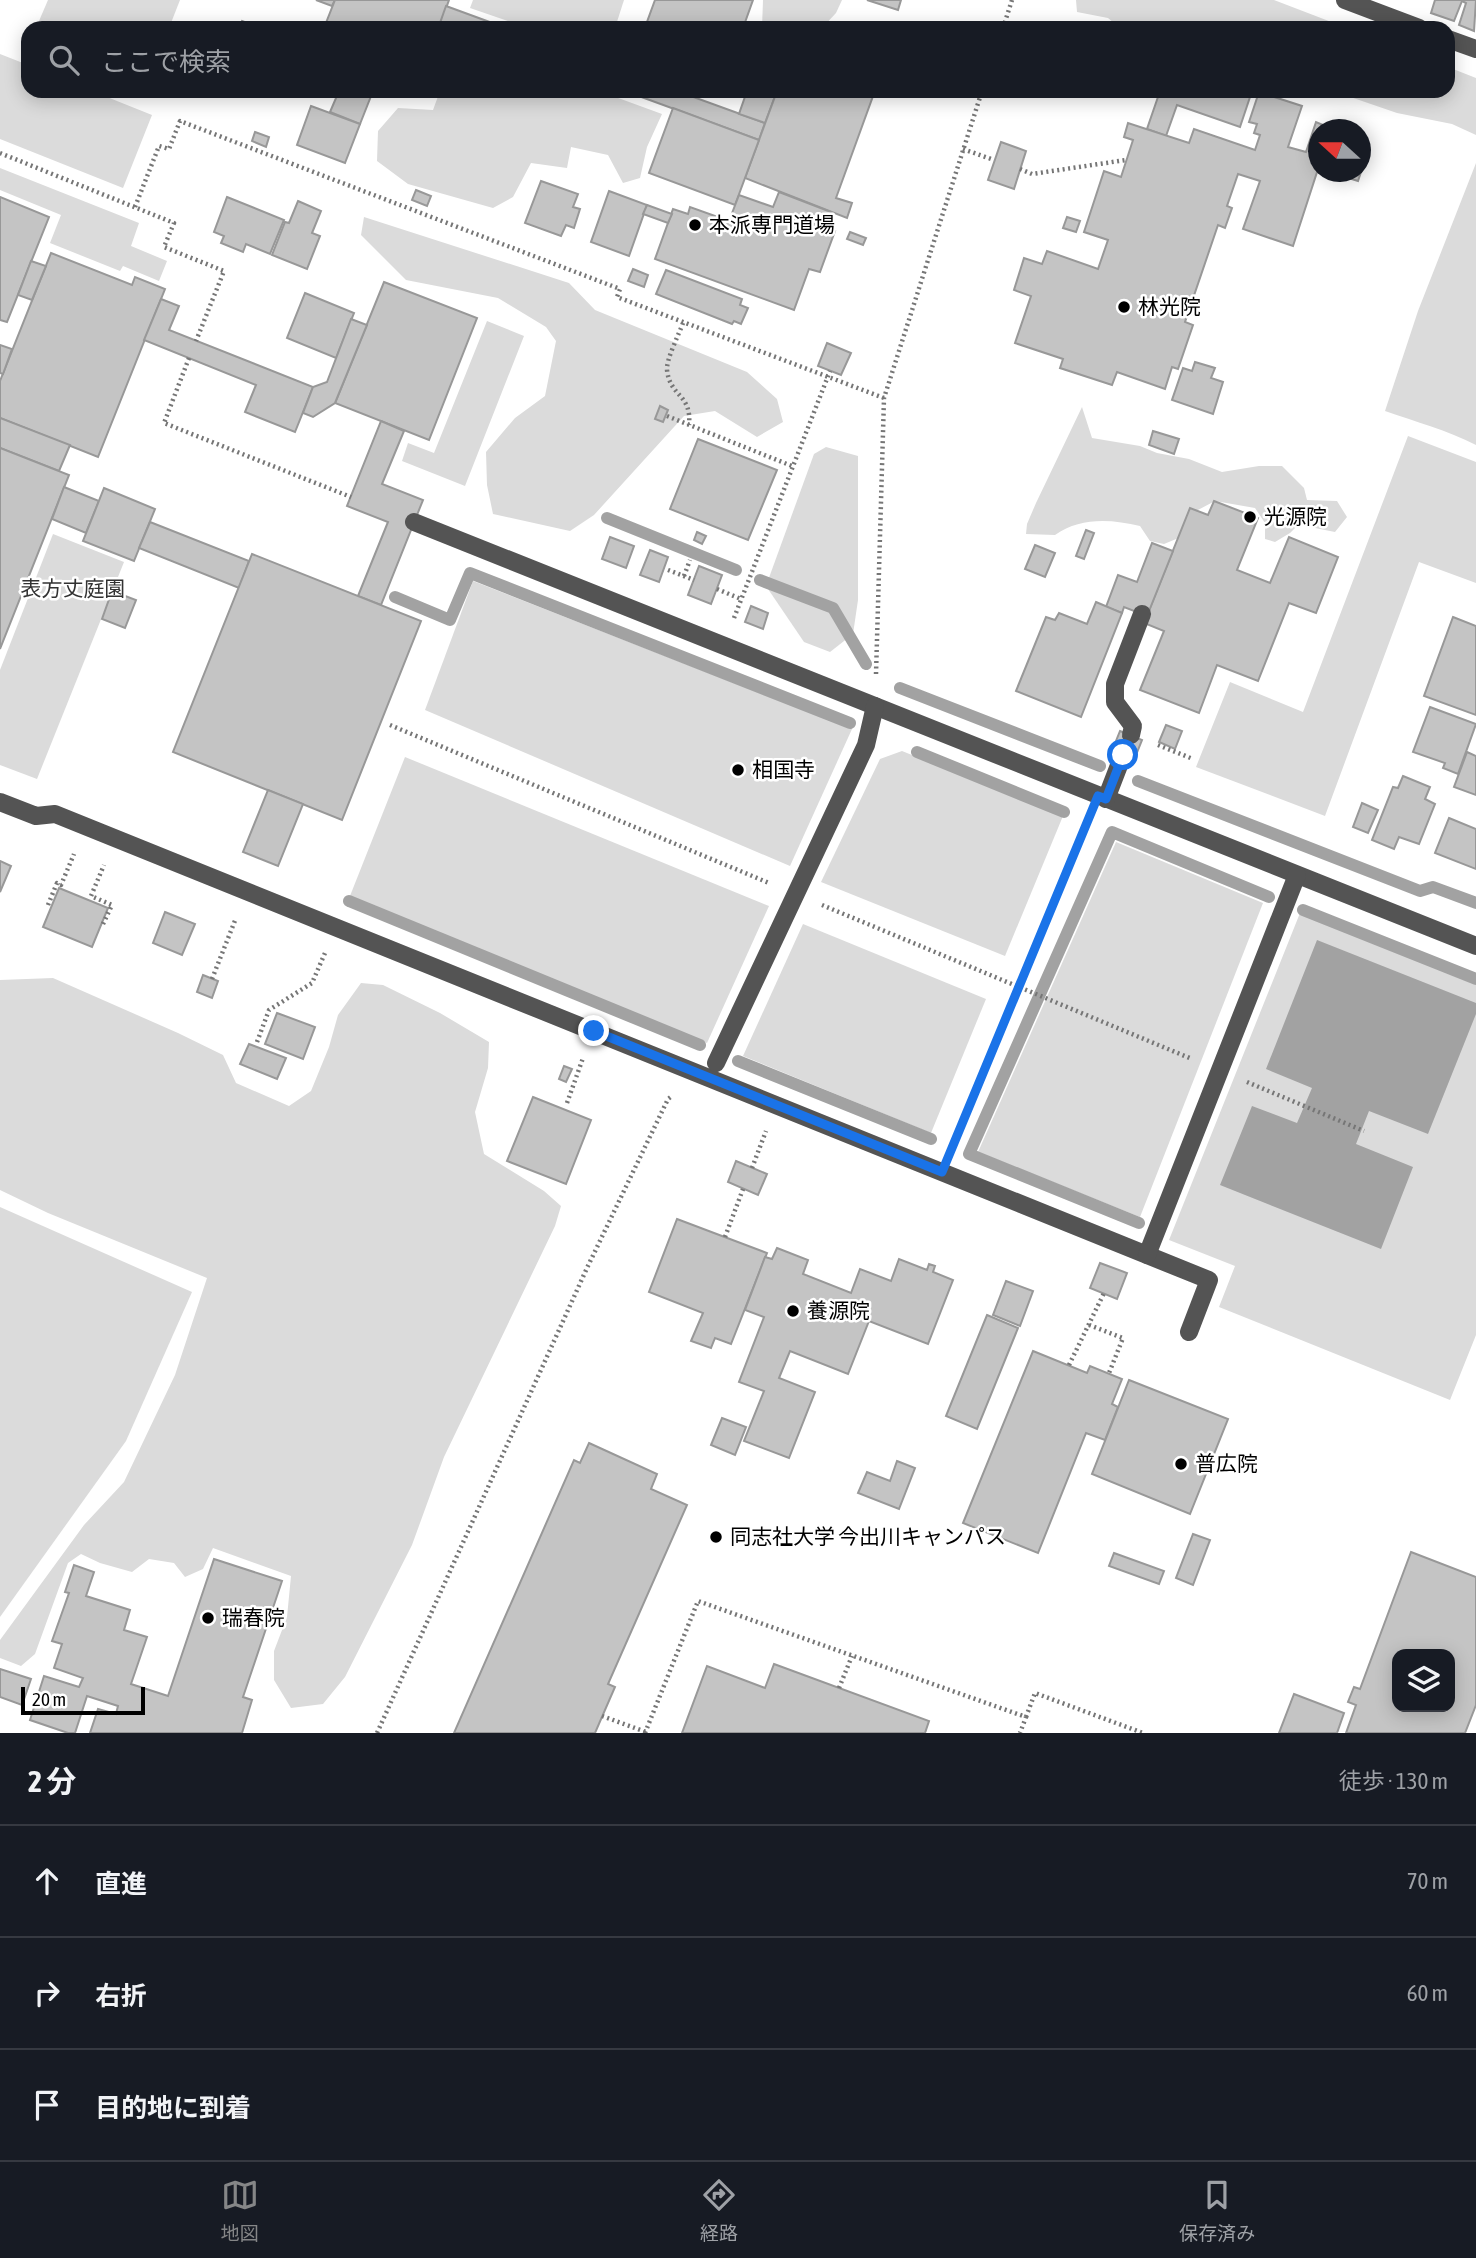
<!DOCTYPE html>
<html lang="ja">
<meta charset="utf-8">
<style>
:root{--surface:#171b24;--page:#242831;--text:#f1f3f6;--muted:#9ea1a6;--line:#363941;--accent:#858687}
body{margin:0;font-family:"Asap Condensed","Noto Sans JP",sans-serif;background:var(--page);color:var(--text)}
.controls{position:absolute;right:21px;bottom:21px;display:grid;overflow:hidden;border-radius:14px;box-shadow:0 4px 18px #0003}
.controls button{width:63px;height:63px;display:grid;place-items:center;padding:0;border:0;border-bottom:2px solid var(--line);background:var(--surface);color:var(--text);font:35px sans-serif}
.compass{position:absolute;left:1308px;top:119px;width:63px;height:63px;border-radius:50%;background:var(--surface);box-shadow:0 4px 18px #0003;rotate:291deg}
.scale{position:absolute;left:21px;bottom:18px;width:124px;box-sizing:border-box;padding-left:7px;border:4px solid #000;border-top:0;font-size:19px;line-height:24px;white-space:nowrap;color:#000;-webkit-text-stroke:5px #fff;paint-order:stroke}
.stop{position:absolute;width:21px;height:21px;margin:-16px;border:5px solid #1a73e8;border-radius:50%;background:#fff}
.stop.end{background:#1a73e8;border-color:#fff;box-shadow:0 2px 7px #0008}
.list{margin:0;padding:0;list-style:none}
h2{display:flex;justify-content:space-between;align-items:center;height:91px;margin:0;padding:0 28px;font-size:30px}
h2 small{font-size:23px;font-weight:400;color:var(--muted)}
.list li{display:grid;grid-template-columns:46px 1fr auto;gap:21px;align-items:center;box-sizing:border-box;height:112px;padding:0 28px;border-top:2px solid var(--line)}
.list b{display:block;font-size:26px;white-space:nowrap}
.list em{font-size:23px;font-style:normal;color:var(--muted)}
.icon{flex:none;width:38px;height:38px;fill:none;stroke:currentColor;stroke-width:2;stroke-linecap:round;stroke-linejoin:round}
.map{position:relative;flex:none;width:1476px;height:1733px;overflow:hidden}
.search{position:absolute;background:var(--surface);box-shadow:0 4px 18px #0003;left:21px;right:21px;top:21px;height:77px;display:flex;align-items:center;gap:18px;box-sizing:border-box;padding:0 24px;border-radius:21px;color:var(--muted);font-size:26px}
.sheet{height:427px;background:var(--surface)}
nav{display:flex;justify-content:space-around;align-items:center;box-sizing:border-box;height:98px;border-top:2px solid var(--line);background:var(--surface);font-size:19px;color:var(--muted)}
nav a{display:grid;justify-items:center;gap:4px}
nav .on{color:var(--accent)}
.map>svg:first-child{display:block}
.green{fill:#dbdbdb}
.water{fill:#a2a2a2}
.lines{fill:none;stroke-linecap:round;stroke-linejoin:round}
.stream{stroke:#a2a2a2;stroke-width:12}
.building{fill:#c4c4c4;stroke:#989898;stroke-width:2;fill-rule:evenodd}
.path{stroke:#767676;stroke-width:4.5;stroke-dasharray:2 3.5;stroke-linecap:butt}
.minor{stroke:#545454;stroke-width:18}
.route{stroke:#1a73e8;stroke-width:9}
.poi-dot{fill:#000;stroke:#fff;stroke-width:2.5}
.labels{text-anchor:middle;stroke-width:5;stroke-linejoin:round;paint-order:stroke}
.poi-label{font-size:21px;fill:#000;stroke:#fff;text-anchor:start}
.park-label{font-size:21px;fill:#323232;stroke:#fff}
</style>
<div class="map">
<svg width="1476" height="1733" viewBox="0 0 1476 1733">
<rect width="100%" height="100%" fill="#fff"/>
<!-- green -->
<g class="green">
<path d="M48,0H180L169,28H36Z"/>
<path d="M473,0H624L615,28H528L470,8Z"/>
<path d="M763,0H842L836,13L822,28H762Z"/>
<path d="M1076,0H1274L1347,28H1202L1179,21L1168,28H1120L1108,18L1077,12Z"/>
<path d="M0,54L28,65V91H92L152,115L123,188L0,139Z"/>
<path d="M1448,67L1476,78V135L1452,124L1397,113L1333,91H1448Z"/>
<path d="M440,91H599L662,114L647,147L640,178L623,183L608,155L571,147L567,168L531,163L513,197L493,208L408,184L377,161L378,131L398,108L433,110Z"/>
<path d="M1476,163V445C1447,430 1416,422 1385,411L1418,311Z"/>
<path d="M0,168L139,223L131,246L167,261L159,281L123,266L120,271L50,243L61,215L0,190Z"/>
<path d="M364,217L569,283L595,310L747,372L777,399L783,422L757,437L715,411L684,416L594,515L570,531L493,514L487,485L486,452L515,418L545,396L556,341L546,327L498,298L406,280L361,235Z"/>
<path d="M487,321L524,336L465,486L402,461L408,443L434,453Z"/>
<path d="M1082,407L1092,438L1140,446L1157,453L1189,459L1222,472L1259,466H1282L1304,488L1307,500L1337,501L1347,517L1335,532L1315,528L1305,518L1290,533L1275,542L1265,539V523L1255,508L1215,501L1196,511L1181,537L1164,544L1150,541L1140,526C1111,519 1080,517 1055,535L1026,534L1027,524L1036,503Z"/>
<path d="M1408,436L1476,462V583L1419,562L1325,816L1196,767L1230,682L1303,712Z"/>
<path d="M826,447L858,456V600L853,634L830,652L804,642L766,586L814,454Z"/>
<path d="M53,534L124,562L37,779L0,765V670Z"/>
<path d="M473,581L852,729L790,866L425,710Z"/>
<path d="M902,751L1063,816L1005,956L821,882L880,759Z"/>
<path d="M405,757L769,906L707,1043L350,896Z"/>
<path d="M1116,842L1263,903L1140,1217L978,1152Z"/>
<path d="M1300,913L1476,984V1335L1450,1400L1219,1307L1235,1266L1169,1240Z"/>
<path d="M803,924L986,999L931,1133L743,1056Z"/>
<path d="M53,978L178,1033L223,1055L236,1083L289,1106L311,1091L329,1047L338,1015L361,983L383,985L440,1013L489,1042L488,1068L475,1112L484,1154L544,1191L561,1206L555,1226L444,1457L412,1545L345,1677L323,1704L291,1708L274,1680V1651L287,1617L291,1576L213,1548L203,1569L185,1577L174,1563L149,1559L132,1572L100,1563L81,1554L68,1563L35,1654L21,1666L0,1658V1640L84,1525L124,1482L175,1375L207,1278L48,1213L0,1190V980Z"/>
<path d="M0,1207L192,1292L126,1441L0,1617Z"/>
</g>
<!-- water -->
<path class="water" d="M1317,940L1476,1003V1014L1428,1134L1369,1111L1356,1144L1413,1167L1381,1249L1220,1185L1252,1106L1297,1123L1312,1088L1266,1069Z"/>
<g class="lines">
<!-- stream -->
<g class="stream">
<path d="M607,518L736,570"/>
<path d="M760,580L833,608L866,664"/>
<path d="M395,597L450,620L470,573L850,723"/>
<path d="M900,688L1100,766"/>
<path d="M917,752L1064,812"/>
<path d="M1138,781L1420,891L1433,887L1476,903"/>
<path d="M349,901L700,1045"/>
<path d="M1303,910L1476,979"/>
<path d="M738,1061L931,1139"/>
<path d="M1139,1223L969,1154L1112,832L1269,897"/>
</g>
</g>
<!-- building -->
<g class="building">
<path d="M316,0H335L332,6Z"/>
<path d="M335,0H449L439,28H324Z"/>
<path d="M655,0H753L743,28H663L647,22Z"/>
<path d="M867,0H901L898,10Z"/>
<path d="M1435,0H1476L1474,31L1459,25L1466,3L1462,1L1454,21L1431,13Z"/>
<path d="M446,6L506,28H453L440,23Z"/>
<path d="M242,21L260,28H239Z"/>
<path d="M339,91H373L360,124L330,112Z"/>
<path d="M625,91H677L765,123L759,140Z"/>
<path d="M679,91H697L695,97Z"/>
<path d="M747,91H777L765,123L739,114Z"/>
<path d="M777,91H858L873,96L836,198L852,203L847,218L745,178Z"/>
<path d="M1154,91H1252L1240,127L1177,105L1166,136L1147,129L1159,94Z"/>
<path d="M1259,92L1302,106L1288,147L1306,152L1316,122L1335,130H1318V169L1293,246L1243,229L1260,181L1238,174L1227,206L1232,208L1225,228L1218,225L1185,322L1193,325L1178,369L1172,367L1165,389L1117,372L1112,385L1060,368L1063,359L1015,343L1031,296L1014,290L1024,258L1042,264L1047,251L1098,269L1108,240L1084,232L1104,171L1121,177L1133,140L1124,137L1128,123L1189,143L1194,129L1255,150L1260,135L1254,133L1257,124L1249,122Z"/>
<path d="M311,106L360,124L345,163L297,145Z"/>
<path d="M673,108L759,140L735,205L649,173Z"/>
<path d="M255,132L269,137L266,147L252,141Z"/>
<path d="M1001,142L1026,151L1014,189L988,180Z"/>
<path d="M1360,145L1369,148L1358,181L1329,172H1360Z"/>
<path d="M541,181L578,194L573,207L580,209L574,228L566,225L561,236L525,223Z"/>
<path d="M416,190L431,196L427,206L412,200Z"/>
<path d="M609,191L647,205L629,256L591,242Z"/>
<path d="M779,192L831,212L824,227L835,231L820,272L809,269L794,310L655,259L673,209L688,214L690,207L729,221L739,195L773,207Z"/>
<path d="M0,197L49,217L7,322L0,320Z"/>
<path d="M227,197L284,220L270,254L246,244L243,252L221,243L224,236L214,232Z"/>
<path d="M298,201L321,211L312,233L320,236L307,269L272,255L285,222L289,223Z"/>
<path d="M647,205L672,214L668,223L643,214Z"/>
<path d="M1067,217L1080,221L1076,232L1063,228Z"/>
<path d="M850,232L866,238L863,245L847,239Z"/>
<path d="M51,253L132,285L135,277L165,289L98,457L0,418V381Z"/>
<path d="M31,261L46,266L32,300L18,295Z"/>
<path d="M633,269L648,275L644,287L628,281Z"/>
<path d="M666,270L742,299L740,305L748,308L741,324L734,321L732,324L656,294Z"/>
<path d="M384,282L477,318L429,440L335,403Z"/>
<path d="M305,293L354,313L336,358L287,338Z"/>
<path d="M161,299L179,306L169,330L313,387L295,432L245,412L256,385L144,340Z"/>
<path d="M351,319L367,325L335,403L313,417L303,413L313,387L327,382Z"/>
<path d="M827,343L851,353L841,375L818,366Z"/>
<path d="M0,345L12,349L3,374L0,373Z"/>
<path d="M1195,362L1215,368L1211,378L1223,382L1213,414L1172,400L1183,368L1192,371Z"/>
<path d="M660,406L668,410L663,422L655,419Z"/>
<path d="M0,418L70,445L59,471L0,448Z"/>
<path d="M381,421L404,431L382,484L423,500L381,605L358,596L388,522L347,506Z"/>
<path d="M1153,431L1179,439L1174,454L1149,445Z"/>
<path d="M698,439L777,470L748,540L670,509Z"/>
<path d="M0,448L69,475L0,649Z"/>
<path d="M64,487L99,501L86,533L52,519Z"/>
<path d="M104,488L155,509L134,561L83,541Z"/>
<path d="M1214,501L1258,518L1237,570L1270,583L1289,537L1338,557L1316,613L1289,603L1258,681L1217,665L1199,713L1140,690L1164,631L1144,623L1190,508L1208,515Z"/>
<path d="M150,522L249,561L239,588L139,548Z"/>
<path d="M1086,530L1094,533L1084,559L1076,556Z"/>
<path d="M697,532L706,536L702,544L694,540Z"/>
<path d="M610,537L634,546L626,568L602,559Z"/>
<path d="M1152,543L1173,551L1147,616L1124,607L1122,613L1106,607L1118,575L1137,582Z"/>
<path d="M1035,545L1055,553L1045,577L1025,569Z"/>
<path d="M650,550L668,557L659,582L640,575Z"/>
<path d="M252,554L421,621L342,820L173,752Z"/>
<path d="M699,566L722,575L711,604L688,595Z"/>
<path d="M112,591L136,600L125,628L102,619Z"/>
<path d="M1096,602L1122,613L1081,717L1016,691L1046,617L1055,620L1059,613L1087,624Z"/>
<path d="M751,606L768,613L763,629L745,622Z"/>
<path d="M1453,617L1476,626V715L1424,696Z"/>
<path d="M1430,707L1476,724L1458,774L1443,768L1445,763L1413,752Z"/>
<path d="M1166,725L1182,731L1175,749L1159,742Z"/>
<path d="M1120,731L1142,740L1134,760L1112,751Z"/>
<path d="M1467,752L1476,756V795L1454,787Z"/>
<path d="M1403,776L1430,787L1425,799L1435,804L1419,844L1399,837L1394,849L1372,840L1393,787L1398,788Z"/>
<path d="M268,790L303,804L278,866L243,852Z"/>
<path d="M1362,803L1378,810L1368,833L1353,827Z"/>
<path d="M1449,818L1476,829V869L1435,853Z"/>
<path d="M0,861L11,866L0,892Z"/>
<path d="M59,888L108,908L92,947L43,927Z"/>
<path d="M165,912L195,924L182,955L153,943Z"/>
<path d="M203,975L218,981L212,998L197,992Z"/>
<path d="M277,1013L315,1027L303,1059L265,1044Z"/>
<path d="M249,1044L286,1058L277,1079L240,1064Z"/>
<path d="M564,1066L572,1069L566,1082L559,1079Z"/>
<path d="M533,1097L591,1120L566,1184L507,1161Z"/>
<path d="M736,1161L767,1174L758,1195L728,1182Z"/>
<path d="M677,1219L767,1253L731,1344L715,1338L711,1348L691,1341L703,1313L649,1292Z"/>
<path d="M777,1248L808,1260L803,1274L851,1293L860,1269L891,1281L899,1259L927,1270L929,1264L935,1266L933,1272L953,1280L928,1344L869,1321L848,1374L790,1351L779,1378L815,1392L789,1458L744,1441L764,1391L739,1382L764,1317L745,1310L765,1257L772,1259Z"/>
<path d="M1100,1263L1127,1273L1117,1299L1090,1288Z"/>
<path d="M1006,1281L1033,1291L1020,1326L993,1315Z"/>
<path d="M987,1315L1018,1328L977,1429L946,1416Z"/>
<path d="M1033,1351L1087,1373L1090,1366L1122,1379L1112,1404L1118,1407L1105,1440L1086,1433L1038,1553L963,1523Z"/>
<path d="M1129,1380L1228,1419L1190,1514L1092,1474Z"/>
<path d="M722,1418L746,1427L735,1455L711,1445Z"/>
<path d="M589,1443L657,1474L651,1489L687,1505L608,1684L615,1687L595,1733H454L574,1460L580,1463Z"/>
<path d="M897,1461L915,1468L899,1509L858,1493L867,1472L890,1481Z"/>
<path d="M1193,1534L1210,1540L1193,1585L1176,1578Z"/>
<path d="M1411,1552L1476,1577V1705L1465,1733H1346L1356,1705L1348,1702L1354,1687L1360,1689ZM1397,1654H1450V1707H1397Z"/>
<path d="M1114,1553L1164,1571L1159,1584L1109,1566Z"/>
<path d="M214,1559L282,1581L243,1697L252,1700L242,1733H90L98,1709L116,1714L118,1706L87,1696L75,1733H68L30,1720L44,1676L79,1687L83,1678L54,1668L62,1644L52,1641L69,1593L65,1592L74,1565L94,1572L86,1596L130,1610L124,1630L147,1637L131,1684L168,1696Z"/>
<path d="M774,1664L929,1721L925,1733H682L707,1666L765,1688Z"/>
<path d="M0,1669L31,1679L22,1705L0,1697Z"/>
<path d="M1294,1694L1344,1713L1337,1733H1279Z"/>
</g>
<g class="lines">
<!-- path -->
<g class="path">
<path d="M1003,28L1012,0"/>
<path d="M963,149L994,160"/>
<path d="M0,153L174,223L164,247L224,271L196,341"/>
<path d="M1020,169L1032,174L1126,160"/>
<path d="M135,207L159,146L169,149L180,121L620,289L617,297L884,398"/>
<path d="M683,323C679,334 666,360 667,370C670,397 692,394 689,425"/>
<path d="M189,358L164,423L351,497"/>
<path d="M667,416L792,466"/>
<path d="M668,570L694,580"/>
<path d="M684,576L690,560"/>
<path d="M717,589L741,599"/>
<path d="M734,618L830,371"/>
<path d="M876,674L884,398L982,91"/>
<path d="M390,725L769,883"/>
<path d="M1158,745L1193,759"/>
<path d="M48,905L57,883L61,885L74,854"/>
<path d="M822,905L1192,1059"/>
<path d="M103,924L112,905L91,896L104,865"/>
<path d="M212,979L236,918"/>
<path d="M257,1042L269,1010L312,983L325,953"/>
<path d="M1247,1082L1364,1131"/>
<path d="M567,1103L583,1058"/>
<path d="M953,1145L1086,823"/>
<path d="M752,1168L766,1131"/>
<path d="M725,1237L743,1189"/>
<path d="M1089,1325L1123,1338L1109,1373"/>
<path d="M1069,1365L1104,1293"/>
<path d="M839,1688L852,1656"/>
<path d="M602,1716L646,1732"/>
<path d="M1026,1717L1035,1693L1143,1733"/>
<path d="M377,1733L587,1268L668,1099L672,1096"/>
<path d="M645,1733L698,1601L1026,1717L1020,1733"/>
</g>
<!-- minor -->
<g class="minor">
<path d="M1345,0L1419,28"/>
<path d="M1448,39L1476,49"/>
<path d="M414,522L1476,946"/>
<path d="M1131,735L1133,726L1115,702V684L1142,614"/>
<path d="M1106,799L1123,755"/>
<path d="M0,802L36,816L55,814L1209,1280L1189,1332"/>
<path d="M716,1063L866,745L875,706"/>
<path d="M1147,1255L1297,875"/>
</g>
</g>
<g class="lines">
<!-- route -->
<path class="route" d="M594,1031L942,1172L1098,796L1106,799L1123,755"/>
</g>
<!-- markers -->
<g class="poi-dot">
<circle cx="695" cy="225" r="7"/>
<circle cx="1124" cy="307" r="7"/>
<circle cx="1250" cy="517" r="7"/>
<circle cx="738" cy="770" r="7"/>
<circle cx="793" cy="1311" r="7"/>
<circle cx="1181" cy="1464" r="7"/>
<circle cx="716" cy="1537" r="7"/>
<circle cx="208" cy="1618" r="7"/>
</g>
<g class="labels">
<!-- poi labels -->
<g class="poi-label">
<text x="709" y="232">本派専門道場</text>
<text x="1138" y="314">林光院</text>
<text x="1264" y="524">光源院</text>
<text x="752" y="777">相国寺</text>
<text x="807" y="1318">養源院</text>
<text x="1195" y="1471">普広院</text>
<text x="730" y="1544">同志社大学 今出川キャンパス</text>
<text x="222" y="1625">瑞春院</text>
</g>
<!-- park labels -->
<g class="park-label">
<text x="73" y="596">表方丈庭園</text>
</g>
</g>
</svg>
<div class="controls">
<button><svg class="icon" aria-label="layers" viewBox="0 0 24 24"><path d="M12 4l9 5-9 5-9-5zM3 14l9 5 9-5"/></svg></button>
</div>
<svg class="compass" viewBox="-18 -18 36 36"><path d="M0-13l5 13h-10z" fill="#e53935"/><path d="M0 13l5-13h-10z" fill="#9ea1a6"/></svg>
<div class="scale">20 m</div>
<div class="stop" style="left:1123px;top:755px"></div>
<div class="stop end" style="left:594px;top:1031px"></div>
<div class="search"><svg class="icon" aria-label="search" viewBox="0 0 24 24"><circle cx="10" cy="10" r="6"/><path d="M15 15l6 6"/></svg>ここで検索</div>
</div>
<section class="sheet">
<h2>2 分<small>徒歩 · 130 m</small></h2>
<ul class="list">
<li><svg class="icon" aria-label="ahead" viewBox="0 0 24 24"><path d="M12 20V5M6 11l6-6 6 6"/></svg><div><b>直進</b></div><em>70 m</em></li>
<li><svg class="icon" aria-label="right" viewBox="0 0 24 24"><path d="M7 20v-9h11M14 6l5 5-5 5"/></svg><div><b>右折</b></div><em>60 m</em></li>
<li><svg class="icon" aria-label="arrive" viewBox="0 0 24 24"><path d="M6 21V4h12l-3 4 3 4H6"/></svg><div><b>目的地に到着</b></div></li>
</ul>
</section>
<nav>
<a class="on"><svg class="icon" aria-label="map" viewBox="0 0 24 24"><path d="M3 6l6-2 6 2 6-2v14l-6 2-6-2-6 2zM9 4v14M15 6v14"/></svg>地図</a>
<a><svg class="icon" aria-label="directions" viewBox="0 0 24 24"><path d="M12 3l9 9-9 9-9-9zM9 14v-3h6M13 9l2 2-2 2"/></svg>経路</a>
<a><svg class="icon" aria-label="saved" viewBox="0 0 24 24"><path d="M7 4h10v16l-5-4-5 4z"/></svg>保存済み</a>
</nav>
